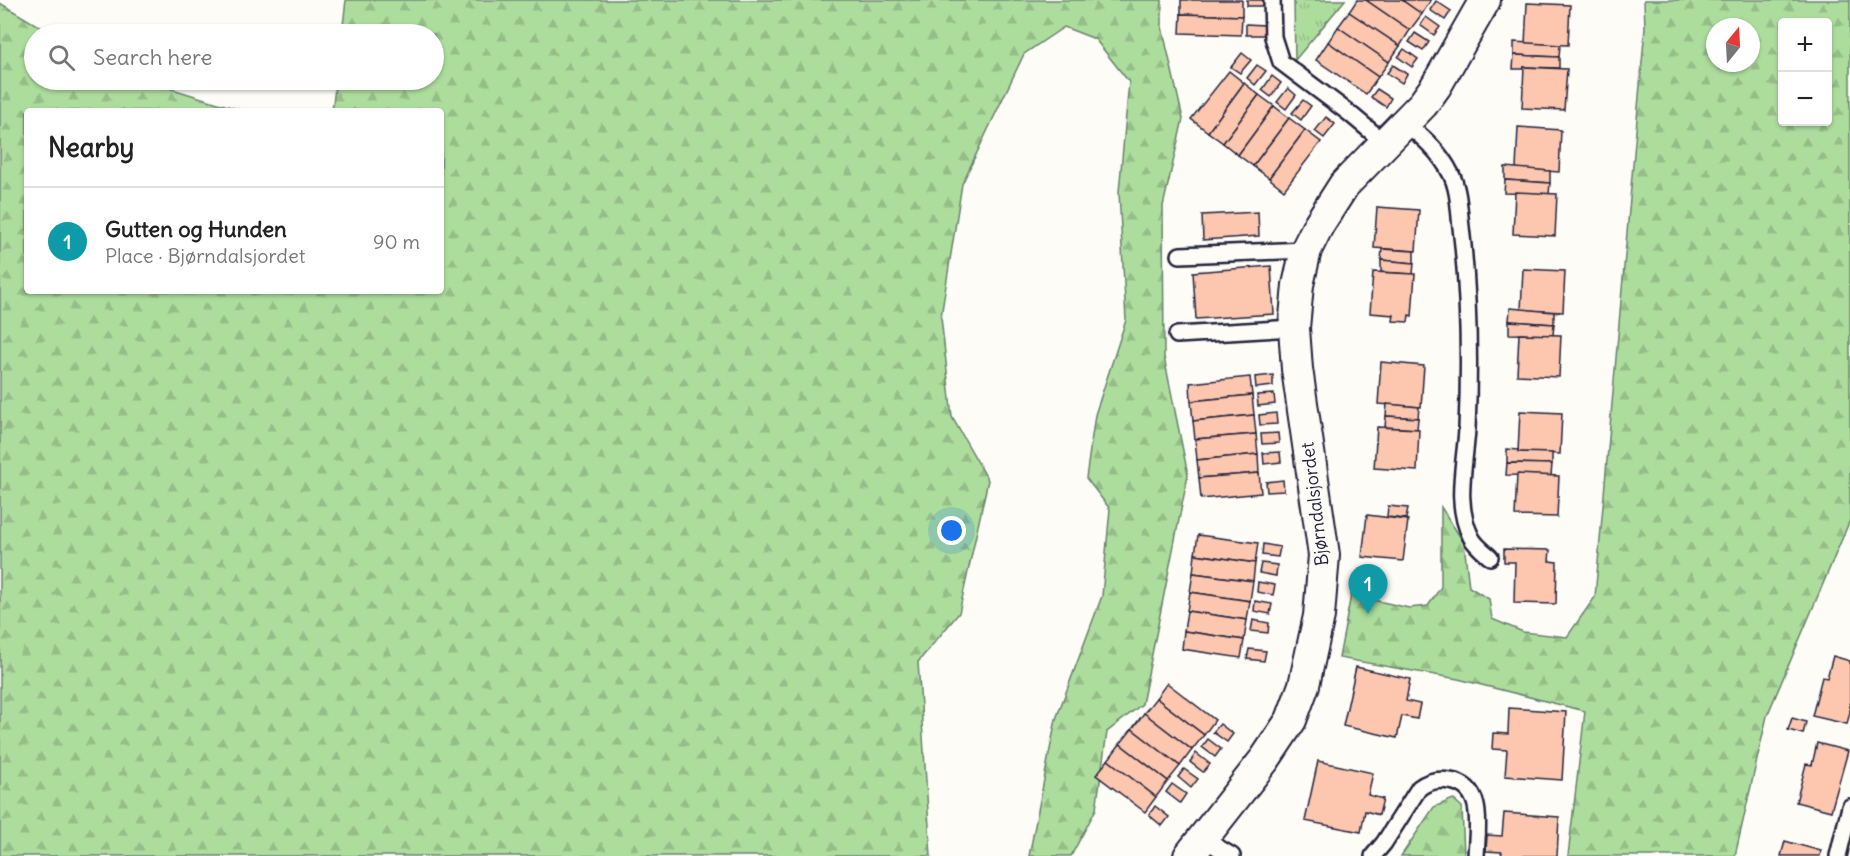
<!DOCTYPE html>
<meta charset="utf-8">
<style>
:root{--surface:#fff;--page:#f2f2f2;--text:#222;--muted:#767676;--line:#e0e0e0;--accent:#111827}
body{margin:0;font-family:Delius,sans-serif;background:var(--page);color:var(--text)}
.controls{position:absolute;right:18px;top:18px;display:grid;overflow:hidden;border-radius:6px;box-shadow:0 2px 4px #0004}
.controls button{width:54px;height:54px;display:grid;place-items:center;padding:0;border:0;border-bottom:2px solid var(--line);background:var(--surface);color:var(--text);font:30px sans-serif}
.compass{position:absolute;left:1706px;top:18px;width:54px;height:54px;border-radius:50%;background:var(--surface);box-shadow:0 2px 4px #0004;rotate:18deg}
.you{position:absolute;left:952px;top:531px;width:21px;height:21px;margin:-15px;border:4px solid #fff;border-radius:50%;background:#1a73e8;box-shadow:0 0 0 9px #1a73e833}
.badge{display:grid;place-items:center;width:39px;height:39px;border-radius:50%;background:var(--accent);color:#fff;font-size:20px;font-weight:700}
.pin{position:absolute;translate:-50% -50px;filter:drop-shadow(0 2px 3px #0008)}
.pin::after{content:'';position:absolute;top:32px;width:21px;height:18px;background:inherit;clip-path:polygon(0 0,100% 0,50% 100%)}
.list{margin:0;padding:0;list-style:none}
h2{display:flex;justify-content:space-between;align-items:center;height:78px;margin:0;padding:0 24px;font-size:26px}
h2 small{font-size:20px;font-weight:400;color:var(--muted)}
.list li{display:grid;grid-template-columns:39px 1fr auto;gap:18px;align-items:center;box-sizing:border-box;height:108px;padding:0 24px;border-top:2px solid var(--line)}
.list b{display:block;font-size:22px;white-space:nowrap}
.list p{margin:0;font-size:20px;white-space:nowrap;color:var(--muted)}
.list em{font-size:20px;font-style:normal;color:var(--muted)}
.icon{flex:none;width:33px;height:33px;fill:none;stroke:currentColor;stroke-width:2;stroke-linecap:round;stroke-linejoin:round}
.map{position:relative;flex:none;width:1850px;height:856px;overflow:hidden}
.search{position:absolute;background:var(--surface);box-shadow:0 2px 4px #0004;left:24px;top:24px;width:420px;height:66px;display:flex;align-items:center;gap:15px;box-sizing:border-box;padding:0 21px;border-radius:33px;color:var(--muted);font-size:22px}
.panel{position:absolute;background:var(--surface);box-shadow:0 2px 4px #0004;left:24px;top:108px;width:420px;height:186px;border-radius:6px}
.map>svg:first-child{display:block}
.forest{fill:url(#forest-firs);stroke:#68806c;stroke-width:1.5;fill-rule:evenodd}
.park{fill:url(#park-tufts);stroke:#68806c;stroke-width:1.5}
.building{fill:#fcc6af;stroke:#22223b;stroke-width:1.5}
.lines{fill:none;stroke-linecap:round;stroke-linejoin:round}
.service-casing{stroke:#22223b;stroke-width:20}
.minor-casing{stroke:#22223b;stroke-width:34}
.service{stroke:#fdfcf7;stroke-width:15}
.minor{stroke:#fdfcf7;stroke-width:30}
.labels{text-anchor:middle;stroke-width:5;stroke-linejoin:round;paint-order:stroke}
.street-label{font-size:18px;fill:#22223b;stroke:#fdfcf7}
</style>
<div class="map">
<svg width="1850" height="856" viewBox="0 0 1850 856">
<defs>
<pattern id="forest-firs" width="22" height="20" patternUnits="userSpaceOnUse" patternTransform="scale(1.5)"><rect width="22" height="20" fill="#addd9d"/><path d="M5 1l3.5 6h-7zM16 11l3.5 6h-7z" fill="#95bd88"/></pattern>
<pattern id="park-tufts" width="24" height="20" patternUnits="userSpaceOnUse" patternTransform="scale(1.5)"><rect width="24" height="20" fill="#addd9d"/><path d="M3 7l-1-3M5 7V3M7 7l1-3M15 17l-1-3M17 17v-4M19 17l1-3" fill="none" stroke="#95bd88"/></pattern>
</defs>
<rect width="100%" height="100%" fill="#fdfcf7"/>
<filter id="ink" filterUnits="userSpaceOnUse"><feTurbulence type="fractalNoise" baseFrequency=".0167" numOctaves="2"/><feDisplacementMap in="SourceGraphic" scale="12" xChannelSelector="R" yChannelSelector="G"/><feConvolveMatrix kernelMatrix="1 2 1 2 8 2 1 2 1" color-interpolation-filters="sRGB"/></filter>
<g filter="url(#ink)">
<!-- forest -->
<g class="forest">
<path d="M346,0H1162V27L1183,119L1163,206L1164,357L1188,475L1142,704L1107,732L1096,809L1071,856H1029L1056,719L1102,596L1110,509L1086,478L1095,415L1126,320L1119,192L1129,82L1095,39L1064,27L1024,54L962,184L941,317L952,417L988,480L959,613L918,662L931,856H0V3L52,34H34V80H143L244,111H27V291H441V111H332L336,80H434V34H342Z"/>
<path d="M1644,0H1850V520L1767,716L1735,856H1568L1585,711L1458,679L1339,658L1351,595L1409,608L1428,606L1441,587V507L1464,543L1469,587L1489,599L1492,619L1523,632L1567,637L1595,597L1645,28ZM1782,22H1828V122H1782ZM1715,27H1751V63H1715Z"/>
<path d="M1453,799L1462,807L1464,856H1401L1434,807Z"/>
</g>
<!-- park -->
<path class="park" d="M1294,0H1345L1295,60Z"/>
<!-- building -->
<g class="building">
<path d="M1181,0H1242V16L1181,14Z"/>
<rect x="1247" y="0" width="18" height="6"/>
<path d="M1357,0H1366L1410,30L1400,46L1349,12Z"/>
<path d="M1366,0H1402L1422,14L1410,30Z"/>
<path d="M1402,0H1431L1422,14Z"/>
<path d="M1436,1L1451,11L1445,20L1430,10Z"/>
<path d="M1527,3L1570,5L1568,45L1525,44Z"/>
<path d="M1349,12L1400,46L1389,62L1338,27Z"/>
<path d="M1181,14L1242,16L1241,35L1180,33Z"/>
<path d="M1426,17L1440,27L1434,35L1420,25Z"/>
<path d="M1246,24L1264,25V35H1246Z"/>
<path d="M1338,27L1389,62L1378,77L1328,42Z"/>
<path d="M1415,33L1429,42L1423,51L1409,42Z"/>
<path d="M1328,42L1378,77L1366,94L1316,60Z"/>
<path d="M1514,42L1560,45L1559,57L1514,55Z"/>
<path d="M1404,49L1418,59L1412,67L1398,57Z"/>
<path d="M1242,53L1251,60L1240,73L1231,67Z"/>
<path d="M1514,55L1559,57V68L1524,67V69H1513Z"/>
<path d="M1257,65L1266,71L1255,85L1247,78Z"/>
<path d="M1393,65L1407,74L1402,83L1387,73Z"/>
<path d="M1524,67L1567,69L1564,110L1522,108Z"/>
<path d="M1229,71L1244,83L1208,132L1191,119Z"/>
<path d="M1272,76L1281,83L1271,97L1262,90Z"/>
<path d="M1244,83L1259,95L1223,143L1208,132Z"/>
<path d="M1288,88L1296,95L1286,109L1277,102Z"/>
<path d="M1377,89L1391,98L1386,107L1371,97Z"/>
<path d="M1259,95L1274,106L1238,155L1223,143Z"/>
<path d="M1303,100L1311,106L1301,120L1292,113Z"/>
<path d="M1274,106L1289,118L1253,166L1238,155Z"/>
<path d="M1326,117L1335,124L1324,138L1315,131Z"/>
<path d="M1289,118L1305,130L1269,178L1253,166Z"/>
<path d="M1518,127L1561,130L1559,172L1516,169Z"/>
<path d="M1305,130L1321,142L1284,190L1269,178Z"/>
<path d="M1505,167L1550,171V183L1505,180Z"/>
<path d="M1505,180L1550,183L1549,194L1504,193Z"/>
<path d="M1515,192L1557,194L1555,236L1513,234Z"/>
<path d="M1377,207L1419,210L1416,251L1374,248Z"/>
<path d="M1258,212L1259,236L1203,240L1202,215Z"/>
<path d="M1382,249L1414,251V263L1381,260Z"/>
<path d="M1381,260L1414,263L1413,274L1381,272Z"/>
<path d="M1271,266L1274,314L1196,319L1193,272Z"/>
<path d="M1523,269L1565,271L1563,312L1521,310Z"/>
<path d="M1373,272L1415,274L1412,316L1409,315L1408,322L1393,321L1394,315L1370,313Z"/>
<path d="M1510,308L1554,312V324L1509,321Z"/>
<path d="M1509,321L1554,324L1553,335L1509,334Z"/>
<path d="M1519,334L1561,335L1559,377L1517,375Z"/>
<path d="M1381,362L1424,366L1421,407L1378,404Z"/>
<path d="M1273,375V386L1256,388L1255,377Z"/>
<path d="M1250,377L1252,395L1191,401L1190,383Z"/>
<path d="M1274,394L1275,404L1258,406L1257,395Z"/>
<path d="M1252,395L1254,415L1193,421L1191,401Z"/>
<path d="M1387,404L1419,407L1418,418L1386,416Z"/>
<path d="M1520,411L1562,413L1560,454L1518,452Z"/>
<path d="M1276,413L1277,424L1260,425L1259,415Z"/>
<path d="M1254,415L1256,434L1195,439L1193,421Z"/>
<path d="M1386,416L1418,418L1417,429L1385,427Z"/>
<path d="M1377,427L1419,429L1417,471L1374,468Z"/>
<path d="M1278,433L1279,443L1262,444L1261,434Z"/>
<path d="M1256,434L1258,454L1197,460L1195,439Z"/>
<path d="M1507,449L1518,450V452L1552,453V464L1507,463Z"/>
<path d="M1280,452L1281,462L1264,464L1263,453Z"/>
<path d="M1258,454L1259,473L1199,478L1197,460Z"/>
<path d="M1507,463L1552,464L1551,476L1506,475Z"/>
<path d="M1259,473L1261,493L1201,499L1199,478Z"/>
<path d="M1517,474L1559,476L1557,517L1515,516Z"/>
<path d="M1283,480L1284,491L1267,492L1266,482Z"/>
<path d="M1388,506L1408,508L1406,519L1387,517Z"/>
<path d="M1367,515L1408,520L1403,561L1362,557Z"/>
<path d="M1198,535L1258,543L1255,563L1195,554Z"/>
<path d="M1263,544L1280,547L1278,557L1262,555Z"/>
<path d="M1504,549L1550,550L1549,561L1557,562L1556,604L1514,603L1515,562H1504Z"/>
<path d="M1195,554L1255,563L1253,581L1193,573Z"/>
<path d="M1261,563L1277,565L1276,576L1259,573Z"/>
<path d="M1193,573L1253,581L1250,601L1190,592Z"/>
<path d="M1258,582L1275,585L1273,595L1257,592Z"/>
<path d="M1190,592L1250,601L1247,620L1187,611Z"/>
<path d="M1255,601L1272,604L1270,614L1254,611Z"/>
<path d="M1187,611L1247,620L1244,640L1184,631Z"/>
<path d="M1253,620L1269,623L1268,633L1251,631Z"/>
<path d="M1184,631L1244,640L1241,658L1182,649Z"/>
<path d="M1249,649L1266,651L1264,661L1247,659Z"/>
<path d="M1833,656L1850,661V712L1847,724L1812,716L1822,677L1827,678Z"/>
<path d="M1356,667L1410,679L1406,701L1420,704L1417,719L1402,716L1397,738L1343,726Z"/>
<path d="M1167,683L1215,720L1204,735L1156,698Z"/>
<path d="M1156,698L1204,735L1192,750L1144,713Z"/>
<path d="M1509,708L1566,712L1562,780L1505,776L1507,750L1492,749L1493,733L1508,734Z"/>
<path d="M1144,713L1192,750L1180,766L1132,729Z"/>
<path d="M1792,718L1806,722L1803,734L1788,730Z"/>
<path d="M1220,724L1233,734L1227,742L1213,732Z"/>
<path d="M1132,729L1180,766L1168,781L1120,744Z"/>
<path d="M1208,739L1221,749L1215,757L1202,747Z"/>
<path d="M1817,743L1848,751L1831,811L1796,802L1806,764L1812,765Z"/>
<path d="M1120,744L1168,781L1156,797L1108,760Z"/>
<path d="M1196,753L1210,764L1203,772L1190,762Z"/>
<path d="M1108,760L1156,797L1145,812L1096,775Z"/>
<path d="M1318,761L1373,773L1368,795L1383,799L1379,815L1365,811L1361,832L1305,821Z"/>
<path d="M1184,769L1198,779L1191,788L1178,777Z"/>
<path d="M1172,784L1186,794L1180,803L1166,792Z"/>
<path d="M1155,806L1169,817L1162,826L1149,815Z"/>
<path d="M1504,813L1559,817L1557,856H1501L1502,852L1486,851L1487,835L1502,836Z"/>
<path d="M1785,841L1821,851L1820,856H1781Z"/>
</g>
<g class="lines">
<!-- service casing -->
<g class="service-casing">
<g id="service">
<path d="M1272,0L1273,37L1281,62L1349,113L1385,143"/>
<path d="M1405,123C1423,137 1440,152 1451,174C1459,190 1459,210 1461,227C1469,295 1470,361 1467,429C1465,465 1454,503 1471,537C1475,545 1483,551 1490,557"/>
<path d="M1180,255L1306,250"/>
<path d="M1177,335L1294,328"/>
<path d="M1202,838L1232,856"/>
<path d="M1373,856L1384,843L1419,788C1428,781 1438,779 1450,781C1486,786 1477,830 1476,856"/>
<path d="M1838,856L1850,807"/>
</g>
</g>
<!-- minor casing -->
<g class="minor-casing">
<path id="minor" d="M1189,856L1265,759L1291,720L1304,685L1319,616L1324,555L1297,369L1294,328L1298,285L1306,250L1319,224L1344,185L1423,104L1436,86L1485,0"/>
</g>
<!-- service -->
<use href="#service" class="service"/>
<!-- minor -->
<use href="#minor" class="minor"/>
</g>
</g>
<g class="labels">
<!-- street labels -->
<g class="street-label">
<text transform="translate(1315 504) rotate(-97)" y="6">Bjørndalsjordet</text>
</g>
</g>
</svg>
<div class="controls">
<button>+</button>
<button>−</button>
</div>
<svg class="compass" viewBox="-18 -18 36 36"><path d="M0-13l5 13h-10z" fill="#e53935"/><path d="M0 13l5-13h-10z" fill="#767676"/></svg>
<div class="you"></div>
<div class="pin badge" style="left:1368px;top:614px;background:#0f9aa8">1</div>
<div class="search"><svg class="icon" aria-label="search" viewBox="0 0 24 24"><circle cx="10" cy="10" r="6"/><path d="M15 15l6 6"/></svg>Search here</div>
<section class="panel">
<h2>Nearby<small></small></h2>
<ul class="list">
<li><span class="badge" style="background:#0f9aa8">1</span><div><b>Gutten og Hunden</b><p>Place · Bjørndalsjordet</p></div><em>90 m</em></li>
</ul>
</section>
</div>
